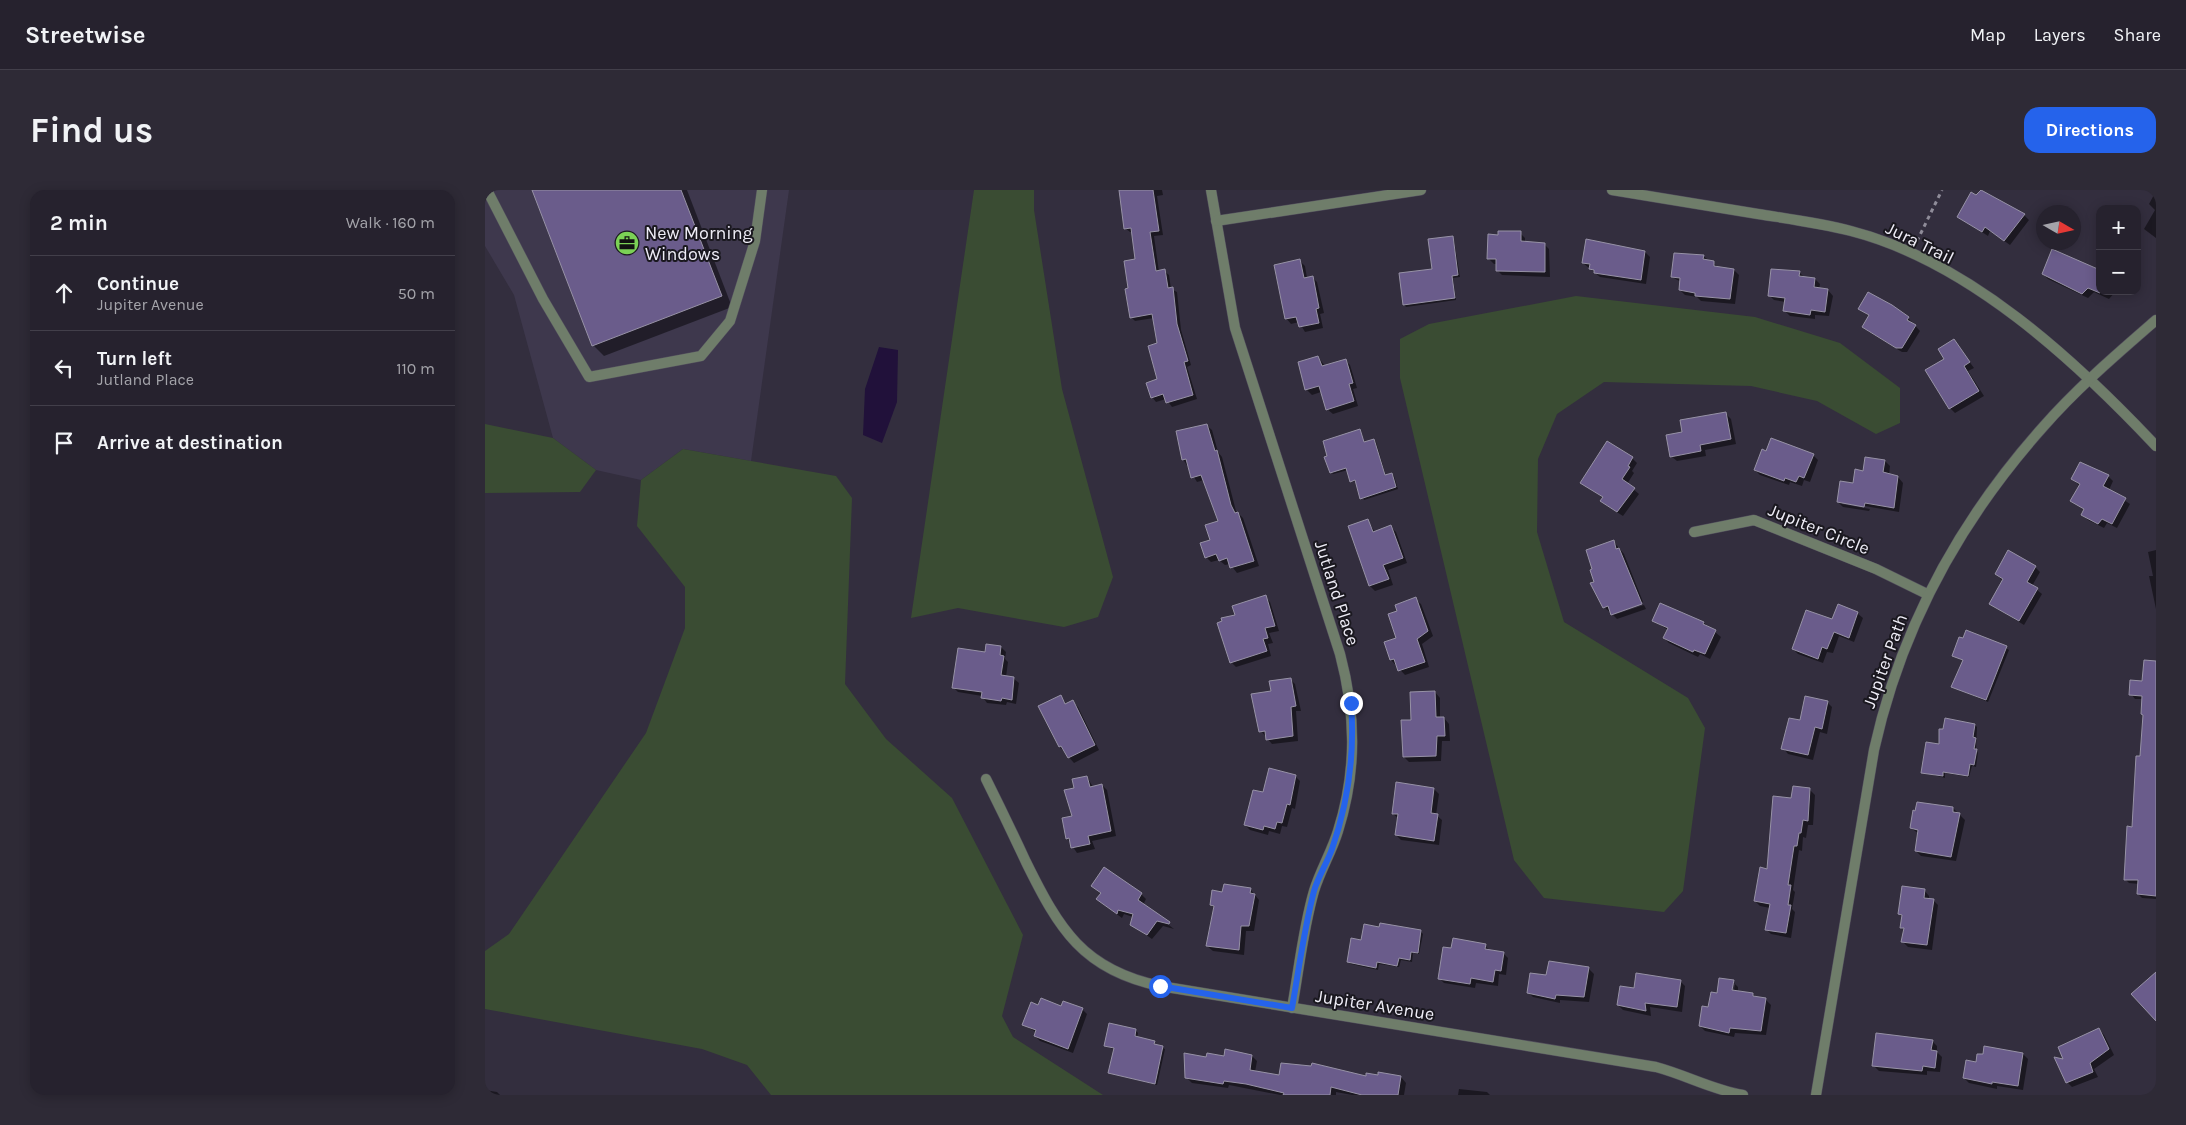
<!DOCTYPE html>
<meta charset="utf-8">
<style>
:root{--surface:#26222e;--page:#2e2a36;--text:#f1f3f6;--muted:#a4a4aa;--line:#423f4a;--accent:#2563eb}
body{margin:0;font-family:Karla,sans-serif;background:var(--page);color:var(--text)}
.controls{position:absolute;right:15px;top:15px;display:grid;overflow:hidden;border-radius:10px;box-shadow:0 2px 12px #0003}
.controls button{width:45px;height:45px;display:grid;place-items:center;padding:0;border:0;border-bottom:1px solid var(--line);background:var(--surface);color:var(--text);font:25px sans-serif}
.compass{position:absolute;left:1551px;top:15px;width:45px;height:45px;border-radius:50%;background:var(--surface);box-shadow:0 2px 12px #0003;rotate:99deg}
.stop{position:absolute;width:15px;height:15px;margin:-11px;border:4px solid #2563eb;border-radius:50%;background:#fff}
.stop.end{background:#2563eb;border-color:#fff;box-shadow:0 1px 5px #0008}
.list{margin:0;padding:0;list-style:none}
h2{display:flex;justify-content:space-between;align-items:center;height:65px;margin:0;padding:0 20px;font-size:21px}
h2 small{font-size:16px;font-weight:400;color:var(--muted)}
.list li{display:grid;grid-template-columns:32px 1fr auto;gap:15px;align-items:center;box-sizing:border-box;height:75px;padding:0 20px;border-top:1px solid var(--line)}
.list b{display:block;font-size:19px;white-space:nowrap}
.list p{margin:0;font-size:16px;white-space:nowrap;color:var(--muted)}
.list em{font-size:16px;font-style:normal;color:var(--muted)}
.icon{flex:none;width:28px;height:28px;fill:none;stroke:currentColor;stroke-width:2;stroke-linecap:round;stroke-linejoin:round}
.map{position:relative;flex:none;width:1671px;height:905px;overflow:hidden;border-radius:15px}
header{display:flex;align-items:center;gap:30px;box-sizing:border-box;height:70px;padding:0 25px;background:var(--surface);border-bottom:1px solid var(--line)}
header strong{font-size:24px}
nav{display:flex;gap:28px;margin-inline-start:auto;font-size:18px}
.intro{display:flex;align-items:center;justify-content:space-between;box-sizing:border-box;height:120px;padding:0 30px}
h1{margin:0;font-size:35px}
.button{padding:12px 22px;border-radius:15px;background:var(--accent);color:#fff;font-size:18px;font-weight:700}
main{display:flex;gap:30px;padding:0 30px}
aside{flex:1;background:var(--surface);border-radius:15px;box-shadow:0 2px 12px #0003}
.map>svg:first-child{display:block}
.built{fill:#3e384d}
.green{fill:#3a4c33}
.water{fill:#21113a}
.shadow{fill:#0007;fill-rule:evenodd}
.building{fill:#6a5c8b;stroke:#9792a6}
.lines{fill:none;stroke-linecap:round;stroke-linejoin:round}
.lane-casing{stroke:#514d5c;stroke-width:11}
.street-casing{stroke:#514d5c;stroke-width:11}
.path{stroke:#8f8c99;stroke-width:3;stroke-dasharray:4 4;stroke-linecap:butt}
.lane{stroke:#6f7d6a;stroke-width:10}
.street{stroke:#6f7d6a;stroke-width:10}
.route{stroke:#2563eb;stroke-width:6}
.labels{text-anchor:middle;stroke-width:4;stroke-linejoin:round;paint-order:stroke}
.poi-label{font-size:18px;fill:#efedf7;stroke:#1a181f;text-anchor:start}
.street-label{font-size:18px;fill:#efedf7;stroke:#1a181f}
</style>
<header>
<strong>Streetwise</strong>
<nav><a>Map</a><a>Layers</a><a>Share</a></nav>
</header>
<div class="intro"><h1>Find us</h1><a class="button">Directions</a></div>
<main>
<aside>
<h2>2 min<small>Walk · 160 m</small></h2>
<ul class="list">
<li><svg class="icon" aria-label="ahead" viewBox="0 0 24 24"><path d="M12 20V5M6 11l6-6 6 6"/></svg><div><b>Continue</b><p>Jupiter Avenue</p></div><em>50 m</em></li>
<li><svg class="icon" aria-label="left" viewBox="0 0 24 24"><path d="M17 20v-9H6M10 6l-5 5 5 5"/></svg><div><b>Turn left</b><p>Jutland Place</p></div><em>110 m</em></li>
<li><svg class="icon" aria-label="arrive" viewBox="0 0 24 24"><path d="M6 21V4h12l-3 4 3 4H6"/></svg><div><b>Arrive at destination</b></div></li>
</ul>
</aside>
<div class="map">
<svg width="1671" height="905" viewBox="0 0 1671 905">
<rect width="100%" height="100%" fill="#332e3e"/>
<!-- built -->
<path class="built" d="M0,0H304L266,271L198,259L156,290L111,280L68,248L29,105L0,56Z"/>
<!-- green -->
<g class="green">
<path d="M489,0H549V20L577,199L628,387L613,427L579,437L473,418L426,428Z"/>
<path d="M1091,106L1270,127L1355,153L1415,198V233L1391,244L1332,211L1266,196L1119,192L1072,224L1053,269L1052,342L1079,432L1203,508L1220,538L1198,701L1179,722L1059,708L1029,670L915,188V149L944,134Z"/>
<path d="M0,234L68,248L111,280L95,302L0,303Z"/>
<path d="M198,259L351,286L367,308L360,494L401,549L467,608L538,745L517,826L528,847L618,905H286L262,875L217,859L0,819V761L24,744L161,543L200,438V397L152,336L156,290Z"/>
</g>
<!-- water -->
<path class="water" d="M394,157L413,160L412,212L397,253L378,245L380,199Z"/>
<!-- shadow -->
<g class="shadow">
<path d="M48,0H202L247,117L119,166L109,156Z"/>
<path d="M635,0H677L678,5L672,6L678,45L669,46L674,82L679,81L684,85L686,99L692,102L696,140L706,175L702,177L712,209L687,217L681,209L671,212L667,207L674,190L673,154L669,128L650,131L646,127L645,99L651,70L647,42H645L640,38Z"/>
<path d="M1671,1V48L1659,39L1670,20L1664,14Z"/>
<path d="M1539,25L1544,30L1525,55L1505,41L1503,46L1474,27Z"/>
<path d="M1035,43L1040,48V52L1059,54L1064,59L1065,87L1017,85L1012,80V74H1009L1003,68L1014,46Z"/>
<path d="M967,48L969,50L975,87L968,88L971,110L921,117L919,114L948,80Z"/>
<path d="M1160,62L1165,67L1161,94L1115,87L1098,73Z"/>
<path d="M1218,66L1235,78L1249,80L1254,85L1250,114L1216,111L1212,107L1200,105L1195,100L1196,92L1187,87Z"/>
<path d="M814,70L820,76L822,88L827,87L832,92L839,123L835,124L838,138L820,142L814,132L806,134L801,128Z"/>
<path d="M1314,82L1319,87L1330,89L1335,94L1334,99L1343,100L1348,106L1344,126L1330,125V129L1305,126L1299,120L1301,112L1289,110L1284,105Z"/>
<path d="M1558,84L1615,101H1631L1624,109L1609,102L1603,108L1563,89Z"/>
<path d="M1375,119L1423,128L1435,141L1422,162H1417L1384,142L1378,137L1385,127Z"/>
<path d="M1469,151L1489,178L1483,181L1499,206L1470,223L1465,218L1460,169Z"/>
<path d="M833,167L840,176L860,170L865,175L872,198L868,199L873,216L848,224L842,219L836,202L827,205L822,200L815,173Z"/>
<path d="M1241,224L1246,229L1251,254L1220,260L1221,266L1192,271L1186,266L1198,243Z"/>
<path d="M721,235L727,240L733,262L737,267L751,321L758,328L774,376L752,383L745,374L740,375L734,370L726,372L721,367L735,332L719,290L712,292L698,269Z"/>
<path d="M875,240L880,253L889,250L891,252L901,286L907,284L909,286L913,299L879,310L872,292L866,291L863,280L848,284L846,282Z"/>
<path d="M1282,263L1328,265L1333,270L1325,292L1319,290L1317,296L1305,292L1304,295L1275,285L1270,280Z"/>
<path d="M1147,268L1152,273L1147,281L1149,283L1142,294L1154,304L1138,326L1122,316L1117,311L1119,308L1097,293Z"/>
<path d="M1400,271L1405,276L1404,285L1413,287L1418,293L1414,322L1357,312V314L1385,319L1384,321L1358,317L1353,312L1379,282Z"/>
<path d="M1596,274L1623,286L1628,291L1624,300L1645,314L1632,338L1622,333L1619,338L1603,330L1598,324L1600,320L1587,311L1595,296L1587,289Z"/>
<path d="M882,330L890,342L906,337L911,342L922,373L903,380L908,395L890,401L885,396L864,337Z"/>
<path d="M1128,351L1139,364L1158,412L1128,423V425L1119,417Z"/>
<path d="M1671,360V419L1664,386H1668L1663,362Z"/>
<path d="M1550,377L1555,382L1547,396L1557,404L1539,435L1505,414L1518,391L1511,384Z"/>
<path d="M780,407L785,412L794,441L784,443L788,453L783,454L786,466L751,477L746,472L752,426Z"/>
<path d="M930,409L936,414L948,446L937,454L944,477L920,485L906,470L913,448V422Z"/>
<path d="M1159,415L1161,419L1132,429L1128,425Z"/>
<path d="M1176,415L1219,433L1236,447L1225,469L1215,464L1213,467L1184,453L1179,448L1183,440L1168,430Z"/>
<path d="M1372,423L1378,428L1369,452L1354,446L1348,463L1342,462L1338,473L1313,464L1308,459L1348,431Z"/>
<path d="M516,457L521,462L520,469L523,472L521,487L528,488L534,493L531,514L522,512L521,515L502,513L497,506L473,502L468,497L501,463Z"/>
<path d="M1521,458L1524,460L1503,512L1470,498L1479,471L1468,465Z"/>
<path d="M1671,478V709L1657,708L1653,704L1654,694L1644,693L1640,689L1656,567L1659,526L1658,509H1650L1646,504Z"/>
<path d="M805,489L810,494L816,521H811L813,551L787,554L776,541L788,502Z"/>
<path d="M950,502L955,508V528H959L964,534L965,551H957L956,571L924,572L919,567L927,531Z"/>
<path d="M576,507L582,515L588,512L593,517L614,560L589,573L575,557L555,517Z"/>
<path d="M1342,512L1347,517L1342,544L1335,542L1328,570L1303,564L1298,558L1316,532Z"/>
<path d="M1490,535L1492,537L1491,560L1493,563L1491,577L1487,576L1484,587L1460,583V588L1437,582L1455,556Z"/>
<path d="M810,586L815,591L810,619L807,618L802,637L797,636L795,644L784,641L783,645L765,640L760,635Z"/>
<path d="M602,587L608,597L617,595L622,600L631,646L607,651L610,659L592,663L582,648L588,627L591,599Z"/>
<path d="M949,599L954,604L951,625L957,630L954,655L916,650L911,645L914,629L908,624Z"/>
<path d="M1324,599L1330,605L1328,635H1323L1321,648L1318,647L1317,661L1314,660L1308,700L1310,702L1307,719L1310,722L1306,748L1286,744L1281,739L1285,718L1275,716L1270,711L1284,680L1307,609Z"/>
<path d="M1468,618L1480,630L1471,671L1436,666L1431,661L1434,644L1426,638Z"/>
<path d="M607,696L656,704L661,709L658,715L689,739L678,736L667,749L647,735L648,727L639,724L637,728L618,714L613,709L616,704Z"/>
<path d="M765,699L774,710L769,741H761L759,765L728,761L722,756L729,718L726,715L738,703Z"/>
<path d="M1439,700L1444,706V709L1448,710L1453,715L1447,760L1423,757L1418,752V728L1414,724Z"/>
<path d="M896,734L936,742L938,744L934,764L928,763L927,772L916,770L914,777L894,774L893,780L866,774L863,772L895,738Z"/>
<path d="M1000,756L1006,761L1018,763L1023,768L1021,785L1014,784L1013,796L991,793L990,798L959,793L954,788L967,760Z"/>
<path d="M1103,778L1109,784L1104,812L1075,810V813L1048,807L1043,802L1062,787Z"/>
<path d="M1195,791L1200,796L1197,822L1165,817L1166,826L1138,820L1133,815Z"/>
<path d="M1248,792L1253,797V802L1268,804L1272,808L1281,810L1286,815L1281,845L1250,843L1249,847L1220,841L1215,836L1233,805ZM1247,794H1250L1248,806H1245Z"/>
<path d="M554,817L597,819L602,824L588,863L555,851L550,846L551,842L539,835Z"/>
<path d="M1614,839L1619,845L1629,865L1609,879L1613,887L1587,897L1582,892L1580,870Z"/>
<path d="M651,841L653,843L652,848L669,852L671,856L680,859L672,895L625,883L630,860L621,856Z"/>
<path d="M1447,851L1452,856V862L1457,867L1455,882L1442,881V885L1394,881L1389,876Z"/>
<path d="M1538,864L1543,869L1538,900L1512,896V899L1484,893L1479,888L1493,873Z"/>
<path d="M767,866L772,871L770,882L795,887H916L921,893L919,905H867L851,902V905H795L744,895L743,898L707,893L701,887L722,868Z"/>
<path d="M974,899L1002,902L1005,905H973Z"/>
<path d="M0,900L12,902L15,905H0Z"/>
</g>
<!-- building -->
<g class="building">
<path d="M47,0H196L237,106L107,156Z"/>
<path d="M634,0H668L674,41L665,42L671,81L680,79L683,98L688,97L692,134L703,171L699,172L708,205L681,213L678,204L666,208L661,193L672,189L663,156L672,153L667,124L645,128L640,99L643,98L639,71L650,69L646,38L639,39Z"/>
<path d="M1496,0L1540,24L1519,51L1500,37L1497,42L1472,27L1486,2L1491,5Z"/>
<path d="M1013,41H1036V51L1060,53V82L1011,81V69H1002L1003,44L1013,45Z"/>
<path d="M968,46L973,85L967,86L970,108L918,115L914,83L947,79L943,49Z"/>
<path d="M1101,49L1160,61L1156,90L1109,83V80L1104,79L1105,74L1097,73Z"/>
<path d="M1567,59L1615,80V103L1603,98L1597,104L1557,84Z"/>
<path d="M1189,63L1219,65L1218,69L1229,71V76L1249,79L1245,109L1210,106V103L1194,100L1195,88L1186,87Z"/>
<path d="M815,69L819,88L828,86L834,118L831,119L834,133L814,137L811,127L800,129L789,75Z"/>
<path d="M1286,79L1315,81L1314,86L1330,88L1329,97L1343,99L1340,122L1326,120L1325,125L1298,121L1300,108L1283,106Z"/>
<path d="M1383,102L1407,115L1424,127L1422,130L1431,135L1417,158H1411L1377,137L1384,125L1373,119Z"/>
<path d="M1469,149L1485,172L1479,176L1494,201L1464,219L1440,180L1459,169L1453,159Z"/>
<path d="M833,166L837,176L861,169L868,193L864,194L869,211L841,220L834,196L820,200L813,172Z"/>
<path d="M1241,222L1246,249L1215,255L1216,261L1185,267L1181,245L1197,242L1195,230Z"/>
<path d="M722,234L730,261L732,260L746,315L750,323L753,322L769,371L745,378L742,368L734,371L731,364L720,368L715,353L725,350L720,335L733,331L716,285L706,288L701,269L697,270L691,241Z"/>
<path d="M875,239L879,252L889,249L900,285L907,283L911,297L875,309L870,290L865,292L861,278L845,283L839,267L842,266L838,251Z"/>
<path d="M1286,248L1329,264L1319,288L1314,286L1311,292L1300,288L1299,291L1269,280L1277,259L1281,261Z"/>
<path d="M1122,251L1148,267L1143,276L1145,277L1137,289L1150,298L1132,322L1115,311L1118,307L1095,293Z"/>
<path d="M1380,267L1400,270L1398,282L1413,286L1409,318L1380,313L1379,317L1352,312L1355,291L1368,293L1370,279L1378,281Z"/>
<path d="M1595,272L1624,285L1618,296L1641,308L1627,334L1617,329L1613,334L1596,325L1599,319L1585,311L1595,294L1586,289Z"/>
<path d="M883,329L888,342L906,335L918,368L898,375L904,389L884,396L863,336Z"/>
<path d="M1129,350L1131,359L1134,358L1157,414L1126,425L1123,416L1118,418L1105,393L1109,392L1105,380L1107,379L1101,360Z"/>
<path d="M1523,360L1551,376L1542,392L1553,398L1534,431L1504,414L1518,389L1510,384Z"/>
<path d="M781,405L790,436L780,438L783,448L778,449L782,461L745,473L732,433L737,431L736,428L750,425L747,416Z"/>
<path d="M931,407L943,441L932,449L940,472L913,481L909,469L905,470L899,452L911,448L903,424L912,421L910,415Z"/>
<path d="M1175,413L1219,432L1218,434L1231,440L1220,464L1209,460L1208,462L1178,448L1183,438L1167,431Z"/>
<path d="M1353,414L1373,422L1364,448L1349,442L1342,459L1337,457L1333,469L1307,459L1321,420L1347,429Z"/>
<path d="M1481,440L1522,456L1501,510L1466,497L1478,470L1467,466L1474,447L1478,448Z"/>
<path d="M501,454L516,456L515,465L519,466L516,485L529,487L527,510L517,508L516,511L496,508L497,502L467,498L473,458L500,462Z"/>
<path d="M1659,470L1671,471V706L1652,704L1653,690H1639L1642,636L1647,637L1651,566H1655L1658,525L1656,524L1657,506L1644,505L1645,490L1657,491Z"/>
<path d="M806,488L811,516L806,517L808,546L781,550L780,541L774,542L766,504L786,501L784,491Z"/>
<path d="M950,501L951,527H959L960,546H952L951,566L918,567L916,530H926L925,502Z"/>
<path d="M576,505L580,514L588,510L610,555L583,568L576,556L574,557L553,516Z"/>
<path d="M1320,506L1343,511L1337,539L1330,537L1323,565L1296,559L1304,528L1315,530Z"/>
<path d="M1460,528L1490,534L1488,547L1491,548L1489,559H1492L1489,575L1485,574L1483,586L1458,582V586L1436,583L1441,552L1454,554V539H1458Z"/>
<path d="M784,578L811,585L805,615L802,614L797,633L792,632L790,639L779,636L778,640L759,635L768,600L778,602Z"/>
<path d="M602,586L605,597L617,594L626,641L603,646L605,654L586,658L584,648L581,649L577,628L587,626L579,600L589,598L587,589Z"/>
<path d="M911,592L949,598L946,623L953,624L949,651L910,645L913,624H907Z"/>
<path d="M1308,596L1325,598L1323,631L1318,630L1316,643H1314L1312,656H1309L1303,695H1306L1303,715H1306L1301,743L1280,740L1285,714L1269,711L1275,677L1282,679L1288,606L1306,608Z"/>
<path d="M1432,612L1468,617V622L1475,623L1466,667L1430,661L1433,640L1425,638L1428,620L1430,621Z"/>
<path d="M619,677L657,703L653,710L685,732L684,734L672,731L662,745L645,735L648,724L633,720L632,724L611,709L616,703L606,696Z"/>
<path d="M739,694L766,698L765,703L770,704L764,736H756L754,760L721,756L729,716L725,715L727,700L737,702Z"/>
<path d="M1417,696L1440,699L1439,708L1449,709L1442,755L1416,752L1419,738H1415L1417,725L1413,724Z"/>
<path d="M895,733L936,740L933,763L926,762L925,770L914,768L912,776L892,772L891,778L862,772L866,748L876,750L879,734L894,737Z"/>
<path d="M968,748L1001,754L1000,759L1019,762L1016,781L1010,780L1008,792L986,788L985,794L953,789L958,757L966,758Z"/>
<path d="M1064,771L1104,777L1099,807L1071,805L1070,809L1042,803L1045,783L1061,785Z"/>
<path d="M1671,782V831L1646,804Z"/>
<path d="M1151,783L1196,790L1192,817L1160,813L1161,821L1132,815L1135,796L1149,798Z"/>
<path d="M1234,788L1249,790L1247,800L1268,803V806L1281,808L1276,841L1245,838L1244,843L1214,836L1217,816L1223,817L1226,802L1232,803Z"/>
<path d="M556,808L576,816L578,811L598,818L583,859L549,846L551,840L537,835L546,812L553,815Z"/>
<path d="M624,833L651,839L650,846L670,851L669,854L678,856L670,894L623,883L629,858L619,856Z"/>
<path d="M1614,838L1624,859L1605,873L1608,882L1581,893L1569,867L1578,869L1573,857Z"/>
<path d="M1391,843L1448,850L1446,860L1452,861L1450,878L1438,876L1437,881L1387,876Z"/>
<path d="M1499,856L1538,863L1533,896L1507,892V894L1478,888L1481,870L1491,872L1492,864H1498Z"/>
<path d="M740,859L767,865L765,880L794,885L796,873L826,876L827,873L881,886V883L893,885V882L916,886L913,905H877L846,897L845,905H798L799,903L761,894L739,891L738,894L700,888L699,863L721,867L722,863L739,866Z"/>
</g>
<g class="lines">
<!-- lane casing -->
<g class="lane-casing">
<path id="lane" d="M2,0L58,109L104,187L216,166L245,131L270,51L277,0"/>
</g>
<!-- street casing -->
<g class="street-casing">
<g id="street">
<path d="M726,0L750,138L855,464C871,524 872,581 853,641C847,661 835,681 829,701C818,739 814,779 807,818"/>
<path d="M1127,0C1175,8 1224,16 1273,24C1304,29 1335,33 1366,41C1483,71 1590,170 1671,256"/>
<path d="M731,31L936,0"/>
<path d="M1209,342L1269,330L1391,379L1442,404"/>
<path d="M501,589C515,617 528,644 541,672C574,739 598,780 675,796L1171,877C1201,885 1228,900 1258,905"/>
<path d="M1331,905L1389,560C1416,438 1475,330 1558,237C1592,198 1632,164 1671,130"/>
</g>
</g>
<!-- path -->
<path class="path" d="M1432,51L1457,0"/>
<!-- lane -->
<use href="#lane" class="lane"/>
<!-- street -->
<use href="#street" class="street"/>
</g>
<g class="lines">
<!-- route -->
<path class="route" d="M675,796L807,818C814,779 819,739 829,701C833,687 842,673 847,659C864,610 870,564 866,513"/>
</g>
<!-- icons -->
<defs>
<g id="office-disc" transform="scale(1.25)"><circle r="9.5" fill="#7bd156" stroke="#1a181f"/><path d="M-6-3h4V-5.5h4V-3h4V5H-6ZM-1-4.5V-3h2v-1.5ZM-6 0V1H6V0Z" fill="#111"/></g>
</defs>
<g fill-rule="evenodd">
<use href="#office-disc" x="142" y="53"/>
</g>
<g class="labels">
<!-- poi labels -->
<g class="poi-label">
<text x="160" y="49">New Morning<tspan x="160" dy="21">Windows</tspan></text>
</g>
<!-- street labels -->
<g class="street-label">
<text transform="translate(1435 53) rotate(26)" y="6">Jura Trail</text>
<text transform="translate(1334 339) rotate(22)" y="6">Jupiter Circle</text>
<text transform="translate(852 403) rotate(72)" y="6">Jutland Place</text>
<text transform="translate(1400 471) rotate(-70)" y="6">Jupiter Path</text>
<text transform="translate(890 815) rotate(9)" y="6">Jupiter Avenue</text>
</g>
</g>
</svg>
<div class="controls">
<button>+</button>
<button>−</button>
</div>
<svg class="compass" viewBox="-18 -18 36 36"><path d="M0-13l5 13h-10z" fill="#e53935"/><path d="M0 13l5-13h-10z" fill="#a4a4aa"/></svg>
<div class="stop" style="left:675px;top:796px"></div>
<div class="stop end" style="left:866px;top:513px"></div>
</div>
</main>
